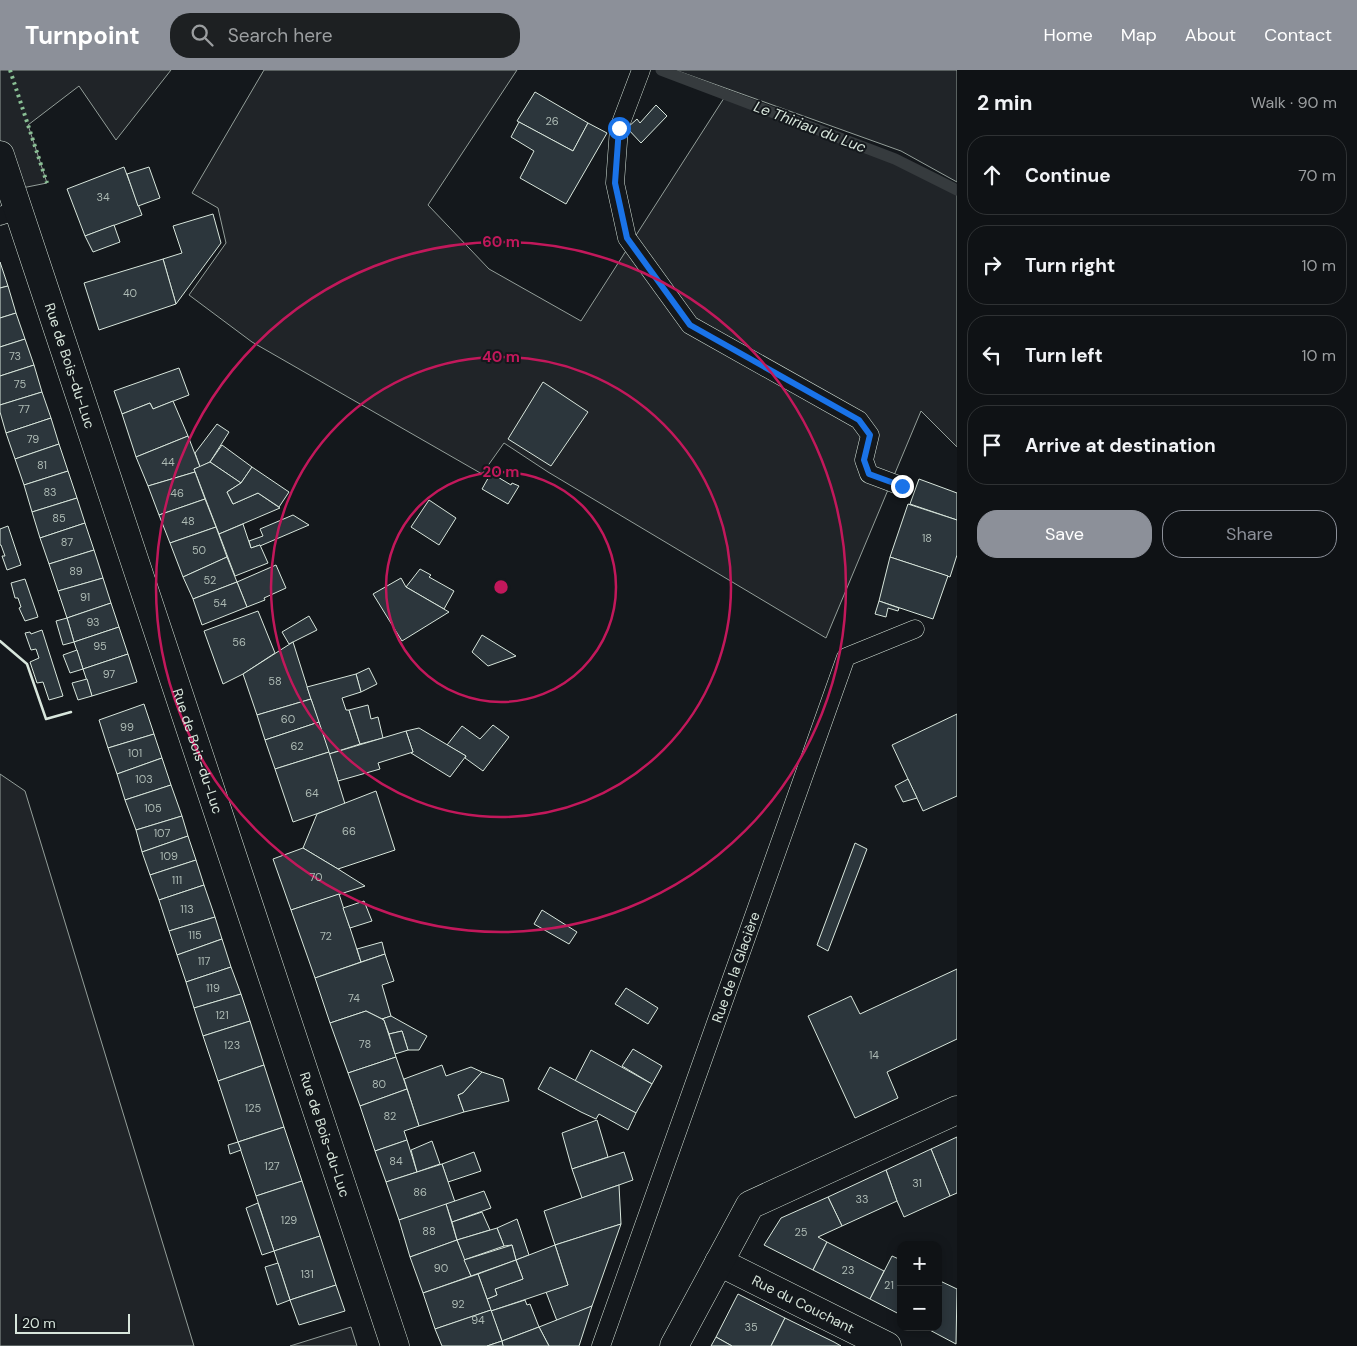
<!DOCTYPE html>
<meta charset="utf-8">
<style>
:root{--surface:#0f1215;--page:#1d2022;--text:#f1f3f6;--muted:#9b9ea0;--line:#2f3234;--accent:#8c9099}
body{margin:0;font-family:"DM Sans",sans-serif;background:var(--page);color:var(--text)}
.controls{position:absolute;right:15px;bottom:15px;display:grid;overflow:hidden;border-radius:10px;box-shadow:0 2px 12px #0003}
.controls button{width:45px;height:45px;display:grid;place-items:center;padding:0;border:0;border-bottom:1px solid var(--line);background:var(--surface);color:var(--text);font:25px sans-serif}
.scale{position:absolute;left:15px;bottom:12px;width:115px;box-sizing:border-box;padding-left:5px;border:2px solid #d8e6dc;border-top:0;font-size:14px;line-height:18px;white-space:nowrap;color:#d8e6dc;-webkit-text-stroke:4px #14181c;paint-order:stroke}
.stop{position:absolute;width:15px;height:15px;margin:-11px;border:4px solid #1a73e8;border-radius:50%;background:#fff}
.stop.end{background:#1a73e8;border-color:#fff;box-shadow:0 1px 5px #0008}
.list{margin:0;padding:0;list-style:none}
h2{display:flex;justify-content:space-between;align-items:center;height:65px;margin:0;padding:0 20px;font-size:21px}
h2 small{font-size:16px;font-weight:400;color:var(--muted)}
.list li{display:grid;grid-template-columns:32px 1fr auto;gap:15px;align-items:center;box-sizing:border-box;height:80px;margin:0 10px 10px;padding:0 10px;border:1px solid var(--line);border-radius:20px}
.list b{display:block;font-size:19px;white-space:nowrap}
.list em{font-size:16px;font-style:normal;color:var(--muted)}
.actions{display:flex;gap:10px;padding:15px 20px}
.actions a{flex:1;padding:11px 0;border:1px solid var(--accent);border-radius:20px;text-align:center;font-size:18px;color:var(--accent)}
.actions .main{background:var(--accent);color:#fff}
.icon{flex:none;width:28px;height:28px;fill:none;stroke:currentColor;stroke-width:2;stroke-linecap:round;stroke-linejoin:round}
.map{position:relative;flex:none;width:957px;height:1276px;overflow:hidden}
header{display:flex;align-items:center;gap:30px;box-sizing:border-box;height:70px;padding:0 25px;background:var(--accent);color:#fff}
header strong{font-size:24px}
nav{display:flex;gap:28px;margin-inline-start:auto;font-size:18px}
.search{width:350px;height:45px;background:var(--page);display:flex;align-items:center;gap:12px;box-sizing:border-box;padding:0 18px;border-radius:20px;color:var(--muted);font-size:19px}
main{display:flex}
aside{flex:1;background:var(--surface)}
.map>svg:first-child{display:block}
.green{fill:#202428;stroke:#939e99}
.lines{fill:none;stroke-linecap:round;stroke-linejoin:round}
.stream{stroke:#363b3e;stroke-width:11}
.building{fill:#2c363c;stroke:#d8e6dc}
.lane-casing{stroke:#d8e6dc;stroke-width:19}
.street-casing{stroke:#d8e6dc;stroke-width:29}
.lane{stroke:#14181c;stroke-width:18}
.street{stroke:#14181c;stroke-width:28}
.hedge{stroke:#8ac095;stroke-width:4;stroke-dasharray:2.5 4;stroke-linecap:butt}
.wall{stroke:#d8e6dc;stroke-width:2.5}
.route{stroke:#1a73e8;stroke-width:6}
.ring{fill:none;stroke:#c2185b;stroke-width:2.5}
.labels{text-anchor:middle;stroke-width:4;stroke-linejoin:round;paint-order:stroke}
.number-label{font-size:11px;fill:#adbab4}
.street-label{font-size:14px;fill:#d8e6dc;stroke:#14181c}
.water-label{font-size:15px;font-style:italic;fill:#d8e6dc;stroke:#14181c}
.centre{fill:#c2185b;stroke:#14181c;stroke-width:2.5}
.ring-label{font-size:15px;text-anchor:middle;font-weight:bold;fill:#c2185b;stroke:#14181c;stroke-width:4;stroke-linejoin:round;paint-order:stroke}
</style>
<header>
<strong>Turnpoint</strong>
<div class="search"><svg class="icon" aria-label="search" viewBox="0 0 24 24"><circle cx="10" cy="10" r="6"/><path d="M15 15l6 6"/></svg>Search here</div>
<nav><a>Home</a><a>Map</a><a>About</a><a>Contact</a></nav>
</header>
<main>
<div class="map">
<svg width="957" height="1276" viewBox="0 0 957 1276">
<rect width="100%" height="100%" fill="#14181c"/>
<!-- green -->
<g class="green">
<path d="M0,0H171L116,70L79,16L28,55L47,113L12,120L0,85Z"/>
<path d="M264,0H517L428,135L489,199L581,251L726,25L895,89L957,120V377L921,341L826,568L548,402L504,373L482,404L252,272L189,225L226,173L218,138L192,123Z"/>
<path d="M675,0H957V112L901,81Z"/>
<path d="M0,704L25,721L194,1276H0Z"/>
<path d="M351,1257L357,1276H290Z"/>
</g>
<g class="lines">
<!-- stream -->
<path class="stream" d="M661,0L895,89L957,120"/>
</g>
<!-- building -->
<g class="building">
<path d="M535,22L588,53L573,81L517,51Z"/>
<path d="M656,35L667,46L641,73L627,58L637,49L640,53Z"/>
<path d="M519,52L573,81L588,53L607,63L566,134L520,108L534,81L511,67Z"/>
<path d="M124,97L142,145L85,166L67,119Z"/>
<path d="M149,97L160,128L138,136L127,104Z"/>
<path d="M213,144L221,173L176,234L163,189L182,183L173,156Z"/>
<path d="M114,155L120,172L93,182L85,166Z"/>
<path d="M163,189L176,234L99,260L84,213Z"/>
<path d="M0,192L8,216L0,218Z"/>
<path d="M8,216L16,243L0,248V218Z"/>
<path d="M16,243L25,269L0,277V248Z"/>
<path d="M25,269L34,295L0,306V277Z"/>
<path d="M34,295L42,322L0,335V306Z"/>
<path d="M179,298L189,325L153,339L150,333L122,344L114,321Z"/>
<path d="M543,312L588,342L551,396L508,369Z"/>
<path d="M42,322L51,348L6,363L0,342V335Z"/>
<path d="M173,331L188,366L136,387L122,344L150,333L153,339Z"/>
<path d="M51,348L59,374L15,389L6,363Z"/>
<path d="M217,354L229,362L210,392L200,397L195,383Z"/>
<path d="M188,366L200,397L194,399L195,402L148,416L136,387Z"/>
<path d="M59,374L68,401L24,415L15,389Z"/>
<path d="M222,375L252,397L241,413L210,392Z"/>
<path d="M210,392L241,413L227,422L233,434L258,423L280,438L219,464L194,399Z"/>
<path d="M252,397L289,422L279,437L258,423L233,434L227,422L241,413Z"/>
<path d="M68,401L77,428L32,442L24,415Z"/>
<path d="M195,402L205,429L159,445L148,416Z"/>
<path d="M491,403L511,415L512,413L519,416L508,434L482,419Z"/>
<path d="M919,409L957,423V450L910,434Z"/>
<path d="M77,428L85,453L40,468L32,442Z"/>
<path d="M205,429L216,457L170,473L159,445Z"/>
<path d="M429,430L456,448L439,475L411,457Z"/>
<path d="M908,434L957,450V485L950,507L890,487Z"/>
<path d="M293,445L309,455L260,476V475L251,478L249,471L263,466L260,459Z"/>
<path d="M85,453L94,480L49,494L40,468Z"/>
<path d="M243,454L251,478L260,475L268,493L235,506L219,464Z"/>
<path d="M8,456L21,495L7,500L2,486H5L1,475H0V459Z"/>
<path d="M216,457L227,487L183,507L170,473Z"/>
<path d="M94,480L103,508L58,521L49,494Z"/>
<path d="M227,487L237,512L193,529L183,507Z"/>
<path d="M890,487L948,506L933,549L879,531Z"/>
<path d="M276,495L286,518L264,528L265,530L247,537L237,512Z"/>
<path d="M420,499L431,505L429,507L454,521L444,539L406,517Z"/>
<path d="M103,508L111,533L67,548L58,521Z"/>
<path d="M401,508L406,517L449,542L402,571L373,524Z"/>
<path d="M25,509L38,547L25,551L19,538L21,537L18,528H15L11,513Z"/>
<path d="M237,512L247,537L202,555L193,529Z"/>
<path d="M879,531L899,538L898,541L888,538L886,547L875,544Z"/>
<path d="M111,533L119,557L74,572L67,548Z"/>
<path d="M258,541L275,583L243,604L223,614L204,561Z"/>
<path d="M309,546L317,560L289,574L282,562Z"/>
<path d="M67,548L74,572L63,575L56,551Z"/>
<path d="M119,557L128,584L83,599L74,572Z"/>
<path d="M42,560L63,626L49,630L43,612L37,613L30,592L39,588L36,579L31,580L25,563L30,562L31,564Z"/>
<path d="M482,565L516,586L488,596L472,582Z"/>
<path d="M293,572L311,629L257,645L243,604Z"/>
<path d="M77,580L83,599L70,603L63,585Z"/>
<path d="M128,584L137,612L92,626L83,599Z"/>
<path d="M369,598L377,614L361,622L356,604Z"/>
<path d="M356,604L361,622L342,628L346,640H349L360,674L329,684L307,617Z"/>
<path d="M87,609L92,626L78,630L72,613Z"/>
<path d="M311,629L319,652L265,670L257,645Z"/>
<path d="M144,634L154,664L108,678L99,650Z"/>
<path d="M368,635L371,649L378,647L383,668L360,674L349,640Z"/>
<path d="M957,644V726L923,741L892,675Z"/>
<path d="M319,652L329,682L275,699L265,670Z"/>
<path d="M493,655L509,667L483,701L465,688L466,686L447,675L462,656L480,669Z"/>
<path d="M419,658L466,686L450,707L411,683L413,682L406,661Z"/>
<path d="M406,661L413,682L378,693L380,699L338,711L329,684Z"/>
<path d="M154,664L162,688L117,704L108,678Z"/>
<path d="M329,682L345,734L293,752L275,699Z"/>
<path d="M162,688L171,715L125,730L117,704Z"/>
<path d="M908,709L917,728L903,732L895,716Z"/>
<path d="M171,715L182,746L136,760L125,730Z"/>
<path d="M376,721L395,780L338,799L303,778L317,744Z"/>
<path d="M182,746L188,766L142,782L136,760Z"/>
<path d="M188,766L196,790L150,805L142,782Z"/>
<path d="M855,773L867,779L828,881L817,875Z"/>
<path d="M303,778L338,799L365,816L291,840L273,789Z"/>
<path d="M196,790L204,815L159,830L150,805Z"/>
<path d="M204,815L215,847L169,861L159,830Z"/>
<path d="M339,824L361,892L315,908L291,840Z"/>
<path d="M364,831L372,851L350,858L343,838Z"/>
<path d="M542,840L577,862L569,874L534,854Z"/>
<path d="M215,847L222,869L177,885L169,861Z"/>
<path d="M222,869L231,897L186,912L177,885Z"/>
<path d="M382,872L385,884L361,892L357,879Z"/>
<path d="M385,884L394,911L382,915L391,946L382,949L366,941L330,953L315,908Z"/>
<path d="M231,897L241,924L194,938L186,912Z"/>
<path d="M957,899V969L887,1002L898,1028L855,1048L808,946L851,926L860,944Z"/>
<path d="M626,918L658,938L648,954L615,934Z"/>
<path d="M241,924L250,951L203,966L194,938Z"/>
<path d="M366,941L384,950L396,987L348,1003L330,953Z"/>
<path d="M391,946L427,966L419,980H408L402,961L389,964L384,950L382,949Z"/>
<path d="M250,951L264,995L218,1011L203,966Z"/>
<path d="M402,961L408,980L395,984L389,964Z"/>
<path d="M633,979L662,996L652,1014L622,996Z"/>
<path d="M591,980L652,1014L636,1043L575,1011Z"/>
<path d="M396,987L407,1019L360,1036L348,1003Z"/>
<path d="M264,995L284,1057L238,1072L218,1011Z"/>
<path d="M442,995L446,1006L471,997L482,1002L463,1023L458,1025L464,1042L419,1056L404,1009Z"/>
<path d="M550,997L636,1043L628,1060L599,1044L596,1049L581,1042L538,1019Z"/>
<path d="M482,1002L503,1009L509,1031L464,1042L458,1025L463,1023Z"/>
<path d="M407,1019L419,1056L404,1061L407,1070L375,1081L360,1036Z"/>
<path d="M597,1050L608,1087L572,1099L562,1063Z"/>
<path d="M284,1057L302,1111L256,1126L238,1072Z"/>
<path d="M957,1067V1123L950,1126L931,1079Z"/>
<path d="M407,1070L417,1102L386,1112L375,1081Z"/>
<path d="M432,1071L440,1094L417,1102L411,1080Z"/>
<path d="M238,1072L241,1080L230,1084L228,1075Z"/>
<path d="M931,1079L950,1126L904,1147L897,1131L886,1100Z"/>
<path d="M474,1082L481,1101L448,1112L442,1094Z"/>
<path d="M624,1082L633,1110L582,1128L572,1099Z"/>
<path d="M442,1094L455,1132L399,1150L386,1112Z"/>
<path d="M886,1100L897,1131L842,1156L828,1127Z"/>
<path d="M302,1111L320,1166L274,1181L256,1126Z"/>
<path d="M619,1115L621,1154L555,1175L544,1141Z"/>
<path d="M484,1121L491,1138L452,1152L446,1134Z"/>
<path d="M828,1127L842,1156L818,1167L827,1172L813,1200L764,1175L781,1148Z"/>
<path d="M258,1133L274,1181L262,1185L246,1138Z"/>
<path d="M446,1134L457,1170L410,1187L399,1150Z"/>
<path d="M482,1142L490,1160L457,1170L452,1152Z"/>
<path d="M517,1149L529,1185L516,1190L512,1175L504,1176L497,1158Z"/>
<path d="M621,1154L592,1236L557,1251L546,1222L568,1215L555,1175Z"/>
<path d="M497,1158L504,1176L464,1190L457,1170Z"/>
<path d="M320,1166L336,1215L290,1230L274,1181Z"/>
<path d="M457,1170L471,1206L423,1223L410,1187Z"/>
<path d="M827,1172L884,1201L870,1229L813,1200Z"/>
<path d="M512,1175L516,1190L471,1206L464,1190Z"/>
<path d="M555,1175L568,1215L491,1241L487,1229L497,1225L495,1219L523,1209L516,1190Z"/>
<path d="M892,1186L901,1190V1245L870,1229Z"/>
<path d="M516,1190L523,1209L495,1219L497,1225L487,1229L478,1204Z"/>
<path d="M278,1193L290,1230L277,1235L265,1197Z"/>
<path d="M478,1204L491,1240L435,1259L423,1223Z"/>
<path d="M938,1210L957,1219L956,1274L924,1257H938Z"/>
<path d="M336,1215L345,1241L299,1255L290,1230Z"/>
<path d="M738,1224L785,1248L771,1276H732L716,1267Z"/>
<path d="M525,1230L527,1235L530,1234L539,1257L502,1271L491,1241Z"/>
<path d="M592,1236L579,1276H549L539,1257Z"/>
<path d="M491,1240L502,1271L487,1276H442L435,1259Z"/>
<path d="M785,1248L834,1272L841,1276H771Z"/>
<path d="M539,1257L549,1276H503L502,1271Z"/>
<path d="M716,1267L732,1276H711Z"/>
<path d="M502,1271L503,1276H487Z"/>
</g>
<g class="lines">
<!-- lane casing -->
<g class="lane-casing">
<g id="lane">
<path d="M641,0L619,58L615,113L627,168L690,255L859,350L870,365L864,390L869,404L901,416"/>
<path d="M0,146L18,140"/>
<path id="s1" d="M601,1276L846,587L915,559"/>
</g>
</g>
<!-- street casing -->
<g class="street-casing">
<g id="street">
<path id="s2" d="M0,85L395,1276"/>
<path id="s3" d="M719,1192L887,1276"/>
<path d="M674,1276L750,1135L957,1040"/>
</g>
</g>
<!-- lane -->
<use href="#lane" class="lane"/>
<!-- street -->
<use href="#street" class="street"/>
<!-- hedge -->
<path class="hedge" d="M10,0L47,113"/>
<!-- wall -->
<path class="wall" d="M0,571L27,594L46,649L71,642"/>
</g>
<g class="lines">
<!-- route -->
<path class="route" d="M619,58L615,113L627,168L690,255L859,350L870,365L864,390L869,404L902,416"/>
</g>
<!-- distance rings -->
<g class="ring">
<circle cx="501" cy="517" r="115"/>
<circle cx="501" cy="517" r="230"/>
<circle cx="501" cy="517" r="345"/>
</g>
<g class="labels">
<!-- number labels -->
<g class="number-label">
<text x="552" y="55">26</text>
<text x="103" y="131">34</text>
<text x="130" y="227">40</text>
<text x="15" y="290">73</text>
<text x="20" y="318">75</text>
<text x="24" y="343">77</text>
<text x="33" y="373">79</text>
<text x="168" y="396">44</text>
<text x="42" y="399">81</text>
<text x="50" y="426">83</text>
<text x="177" y="427">46</text>
<text x="59" y="452">85</text>
<text x="188" y="455">48</text>
<text x="927" y="472">18</text>
<text x="67" y="476">87</text>
<text x="199" y="484">50</text>
<text x="76" y="505">89</text>
<text x="210" y="514">52</text>
<text x="85" y="531">91</text>
<text x="220" y="537">54</text>
<text x="93" y="556">93</text>
<text x="239" y="576">56</text>
<text x="100" y="580">95</text>
<text x="109" y="608">97</text>
<text x="275" y="615">58</text>
<text x="288" y="653">60</text>
<text x="127" y="661">99</text>
<text x="297" y="680">62</text>
<text x="135" y="687">101</text>
<text x="144" y="713">103</text>
<text x="312" y="727">64</text>
<text x="153" y="742">105</text>
<text x="349" y="765">66</text>
<text x="162" y="767">107</text>
<text x="169" y="790">109</text>
<text x="316" y="811">70</text>
<text x="177" y="814">111</text>
<text x="187" y="843">113</text>
<text x="195" y="869">115</text>
<text x="326" y="870">72</text>
<text x="204" y="895">117</text>
<text x="213" y="922">119</text>
<text x="354" y="932">74</text>
<text x="222" y="949">121</text>
<text x="365" y="978">78</text>
<text x="232" y="979">123</text>
<text x="874" y="989">14</text>
<text x="379" y="1018">80</text>
<text x="253" y="1042">125</text>
<text x="390" y="1050">82</text>
<text x="396" y="1095">84</text>
<text x="272" y="1100">127</text>
<text x="917" y="1117">31</text>
<text x="420" y="1126">86</text>
<text x="862" y="1133">33</text>
<text x="289" y="1154">129</text>
<text x="429" y="1165">88</text>
<text x="801" y="1166">25</text>
<text x="441" y="1202">90</text>
<text x="848" y="1204">23</text>
<text x="307" y="1208">131</text>
<text x="889" y="1219">21</text>
<text x="458" y="1238">92</text>
<text x="478" y="1254">94</text>
<text x="751" y="1261">35</text>
</g>
<!-- street labels -->
<g class="street-label">
<text dy="5" stroke="none"><textPath href="#s2" startOffset="222">Rue de Bois-du-Luc</textPath></text>
<text dy="5" stroke="none"><textPath href="#s2" startOffset="628">Rue de Bois-du-Luc</textPath></text>
<text dy="5" stroke="none"><textPath href="#s1" startOffset="402">Rue de la Glacière</textPath></text>
<text dy="5" stroke="none"><textPath href="#s2" startOffset="1032">Rue de Bois-du-Luc</textPath></text>
<text dy="5" stroke="none"><textPath href="#s3" startOffset="94">Rue du Couchant</textPath></text>
</g>
<!-- water labels -->
<g class="water-label">
<text transform="translate(810 57) rotate(21)" y="5">Le Thiriau du Luc</text>
</g>
</g>
<circle cx="501" cy="517" r="8" class="centre"/>
<g class="ring-label">
<text x="501" y="177">60 m</text>
<text x="501" y="292">40 m</text>
<text x="501" y="407">20 m</text>
</g>
</svg>
<div class="controls">
<button>+</button>
<button>−</button>
</div>
<div class="scale">20 m</div>
<div class="stop" style="left:619px;top:58px"></div>
<div class="stop end" style="left:902px;top:416px"></div>
</div>
<aside>
<h2>2 min<small>Walk · 90 m</small></h2>
<ul class="list">
<li><svg class="icon" aria-label="ahead" viewBox="0 0 24 24"><path d="M12 20V5M6 11l6-6 6 6"/></svg><div><b>Continue</b></div><em>70 m</em></li>
<li><svg class="icon" aria-label="right" viewBox="0 0 24 24"><path d="M7 20v-9h11M14 6l5 5-5 5"/></svg><div><b>Turn right</b></div><em>10 m</em></li>
<li><svg class="icon" aria-label="left" viewBox="0 0 24 24"><path d="M17 20v-9H6M10 6l-5 5 5 5"/></svg><div><b>Turn left</b></div><em>10 m</em></li>
<li><svg class="icon" aria-label="arrive" viewBox="0 0 24 24"><path d="M6 21V4h12l-3 4 3 4H6"/></svg><div><b>Arrive at destination</b></div></li>
</ul>
<div class="actions"><a class="main">Save</a><a>Share</a></div>
</aside>
</main>
